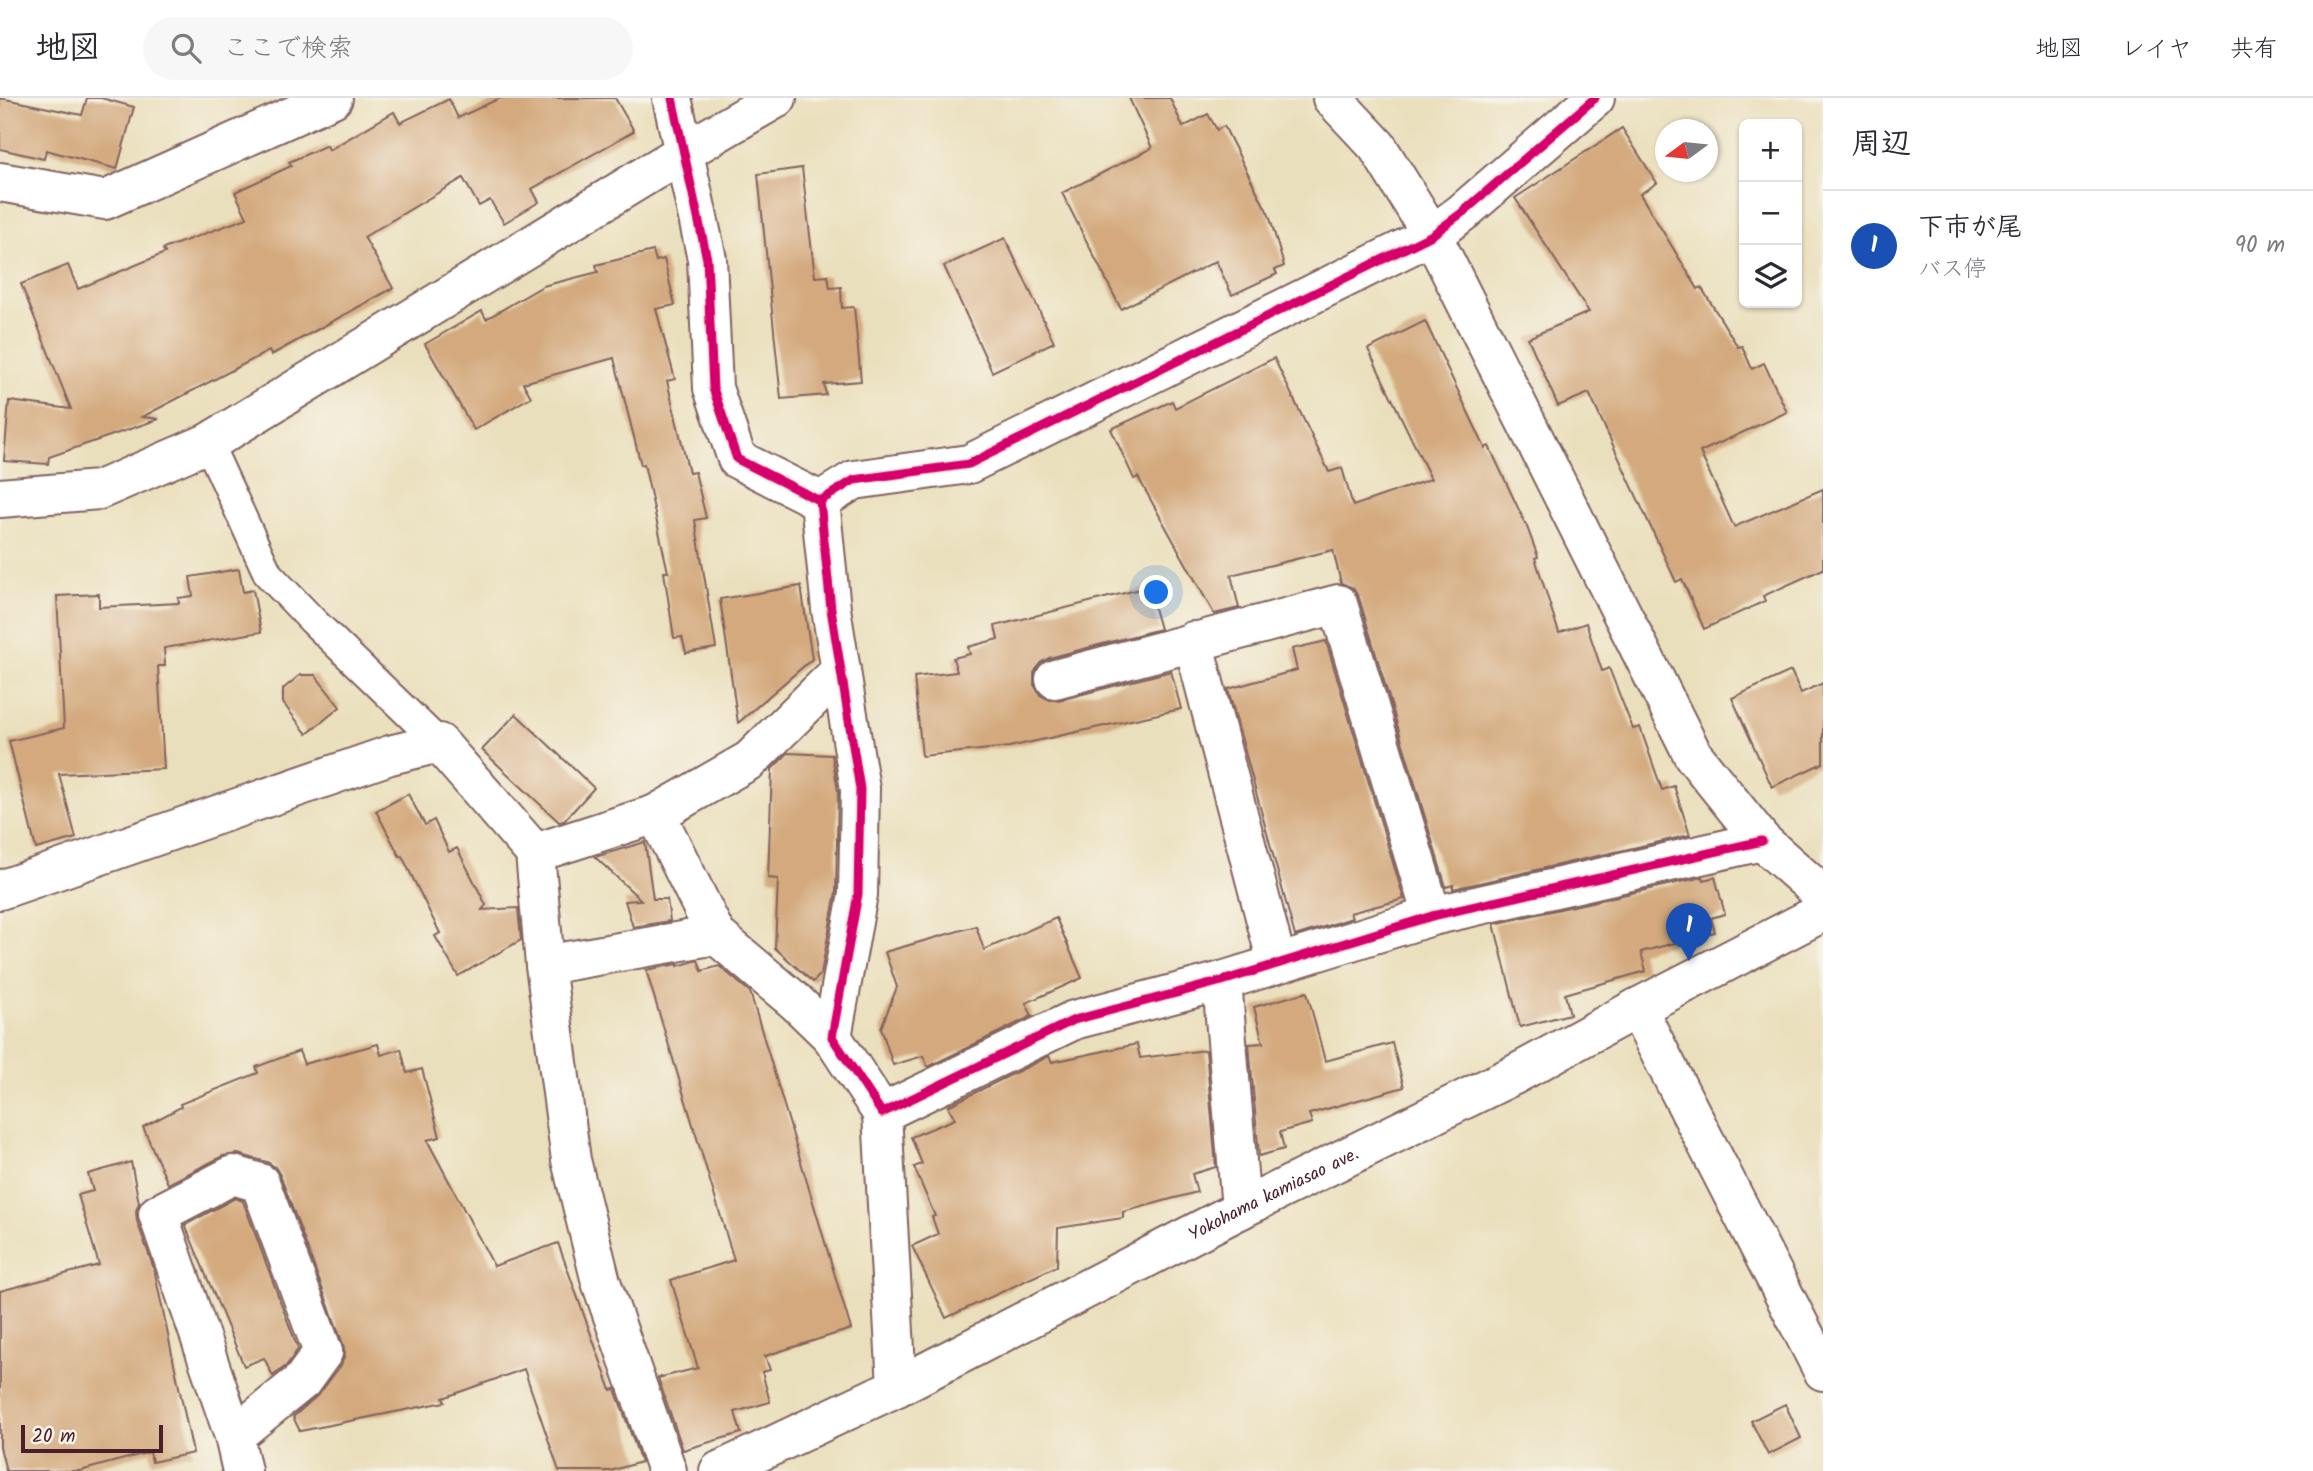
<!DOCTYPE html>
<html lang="ja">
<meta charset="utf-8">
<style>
:root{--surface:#fff;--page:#f7f7f7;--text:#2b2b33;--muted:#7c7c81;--line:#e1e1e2;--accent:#b45309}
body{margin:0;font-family:Kalam,"Klee One",sans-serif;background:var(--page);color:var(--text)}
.controls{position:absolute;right:21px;top:21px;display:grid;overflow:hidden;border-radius:10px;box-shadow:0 2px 5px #0004}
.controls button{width:63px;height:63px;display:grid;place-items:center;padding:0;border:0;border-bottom:2px solid var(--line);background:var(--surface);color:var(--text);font:35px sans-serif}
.compass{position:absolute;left:1655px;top:21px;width:63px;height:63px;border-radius:50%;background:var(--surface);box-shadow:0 2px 5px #0004;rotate:255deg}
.scale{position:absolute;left:21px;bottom:18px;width:142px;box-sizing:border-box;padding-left:7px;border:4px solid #4a1f2b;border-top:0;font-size:19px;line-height:24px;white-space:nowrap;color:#4a1f2b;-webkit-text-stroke:5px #f7f3e8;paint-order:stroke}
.you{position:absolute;left:1157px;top:495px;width:24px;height:24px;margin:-18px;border:5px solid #fff;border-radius:50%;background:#1a73e8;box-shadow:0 0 0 10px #1a73e833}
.badge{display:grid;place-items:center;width:46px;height:46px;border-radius:50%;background:var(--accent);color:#fff;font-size:23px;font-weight:700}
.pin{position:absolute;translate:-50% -58px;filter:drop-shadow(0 2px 4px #0008)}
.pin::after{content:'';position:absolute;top:37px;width:24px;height:21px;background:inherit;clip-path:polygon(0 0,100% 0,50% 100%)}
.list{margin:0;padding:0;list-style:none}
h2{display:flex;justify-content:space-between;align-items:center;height:91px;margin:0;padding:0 28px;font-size:30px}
h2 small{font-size:23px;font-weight:400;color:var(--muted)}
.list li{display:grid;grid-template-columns:46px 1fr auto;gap:21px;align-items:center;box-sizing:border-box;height:112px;padding:0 28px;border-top:2px solid var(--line)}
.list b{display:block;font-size:26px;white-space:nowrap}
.list p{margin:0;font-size:23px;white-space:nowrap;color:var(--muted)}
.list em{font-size:23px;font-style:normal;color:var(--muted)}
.icon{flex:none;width:38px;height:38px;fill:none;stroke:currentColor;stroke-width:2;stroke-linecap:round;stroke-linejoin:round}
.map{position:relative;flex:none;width:1823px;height:1373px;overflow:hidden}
header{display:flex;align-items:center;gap:42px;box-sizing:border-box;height:98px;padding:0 35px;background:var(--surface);border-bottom:2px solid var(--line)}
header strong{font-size:33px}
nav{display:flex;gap:38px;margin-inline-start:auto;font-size:24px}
.search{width:490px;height:63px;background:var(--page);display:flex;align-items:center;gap:18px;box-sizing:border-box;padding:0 24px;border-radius:38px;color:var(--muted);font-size:26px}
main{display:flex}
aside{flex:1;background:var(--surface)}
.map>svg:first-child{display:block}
.building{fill:#d3a97d}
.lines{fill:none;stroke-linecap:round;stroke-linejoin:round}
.service-casing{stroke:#82625e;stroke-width:32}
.minor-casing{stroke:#82625e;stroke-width:42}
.primary-casing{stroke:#82625e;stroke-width:42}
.service{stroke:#fff;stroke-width:28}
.minor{stroke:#fff;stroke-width:38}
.primary{stroke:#fff;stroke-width:38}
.cycleway-casing{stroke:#f7f3e8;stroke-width:13}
.cycleway{stroke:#d6006c;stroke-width:9}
.labels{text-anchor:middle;stroke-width:7;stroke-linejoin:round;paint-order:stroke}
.street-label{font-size:18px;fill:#4a1f2b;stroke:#f7f3e8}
</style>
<header>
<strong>地図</strong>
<div class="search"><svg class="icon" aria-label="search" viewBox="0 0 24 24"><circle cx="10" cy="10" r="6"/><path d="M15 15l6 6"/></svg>ここで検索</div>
<nav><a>地図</a><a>レイヤ</a><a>共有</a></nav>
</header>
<main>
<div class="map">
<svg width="1823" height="1373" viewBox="0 0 1823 1373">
<rect width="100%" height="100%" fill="#f7f3e8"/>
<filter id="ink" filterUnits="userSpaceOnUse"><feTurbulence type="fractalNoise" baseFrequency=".0143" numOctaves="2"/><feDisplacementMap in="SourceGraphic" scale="14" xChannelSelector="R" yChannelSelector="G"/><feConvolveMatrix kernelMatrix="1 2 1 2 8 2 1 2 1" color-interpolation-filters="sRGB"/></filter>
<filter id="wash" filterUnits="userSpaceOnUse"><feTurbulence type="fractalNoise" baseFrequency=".00686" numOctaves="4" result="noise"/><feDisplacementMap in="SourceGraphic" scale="28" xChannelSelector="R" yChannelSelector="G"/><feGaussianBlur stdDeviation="1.57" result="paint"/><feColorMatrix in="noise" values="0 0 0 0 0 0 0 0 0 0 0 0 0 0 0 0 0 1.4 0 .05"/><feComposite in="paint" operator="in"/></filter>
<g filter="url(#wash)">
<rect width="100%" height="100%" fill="#eadfbc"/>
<g id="blocks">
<!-- building -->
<g class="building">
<path d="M0,0L82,17L87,0H101L134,9L117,71L46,52L44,61L0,51Z"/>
<path d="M500,0H615L634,33L532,91L539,104L504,125L490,102L479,108L463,80L364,139L393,190L271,257L269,253L142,319L159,321L49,359L48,366L4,363L9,303L71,311L21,186L68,167L78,191L165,155L163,151L247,120L235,94L291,68L289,64L327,47L329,52L394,14L400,25L449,1L458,20Z"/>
<path d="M1129,0H1170L1183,29L1208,16L1217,32L1224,28L1269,117L1284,168L1275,172L1277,176L1232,197L1216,163L1121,211L1062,95L1152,50Z"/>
<path d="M1622,30L1657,85L1640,96L1698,191L1701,189L1738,249L1742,248L1752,271L1764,265L1787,314L1700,354L1734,429L1823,391V471L1763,498L1765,503L1704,531L1682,481L1676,484L1589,295L1558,308L1528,240L1589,214L1515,100Z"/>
<path d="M802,70L815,179L828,178L830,190L841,189L842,210L854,209L861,283L824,286L826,297L781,301L758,76Z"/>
<path d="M1005,140L1054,244L992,274L944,168Z"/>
<path d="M653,153L656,163L664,161L675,207L656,211L675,281L667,283L689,375L695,374L706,420L695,422L716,550L686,555L682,539L674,540L664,474H668L644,366L641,367L614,260L523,285L531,299L474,332L425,246L482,213L486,221L543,188L598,174L596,167Z"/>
<path d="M1425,223L1485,350L1489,348L1527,429L1538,459L1535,460L1559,535L1586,525L1602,573L1609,570L1633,631L1640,629L1662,692L1674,688L1690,737L1453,791V787L1446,789L1359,500L1353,490L1341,485L1333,452L1231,477L1239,510L1214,516L1138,379L1134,381L1111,331L1172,303L1175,310L1274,260L1329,374L1342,370L1353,408L1431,381L1368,251Z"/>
<path d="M239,471L243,494L253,492L261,534L164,550L165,568H158L164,671L59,676L76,740L36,751L9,643L64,630L57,498L99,496V509L179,505L178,500L193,498L190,479Z"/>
<path d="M801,488L812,561L738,625L720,501Z"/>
<path d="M1148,489L1160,531L1049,560L1040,565L1034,575V587L1040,597L1050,602H1060L1171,573L1181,611L1009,649L922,658L914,579L957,574L953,560L970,556L968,549L998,541L995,528Z"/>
<path d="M1326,543L1404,801L1350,815L1352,820L1295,838L1228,591L1297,572L1292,551Z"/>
<path d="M1791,573L1801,595L1823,585V665L1772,689L1732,600Z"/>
<path d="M300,577H315L340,609L307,636L283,605V591Z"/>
<path d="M516,616L594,690L564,723L559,724L482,652Z"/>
<path d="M788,655L832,657L838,693L836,794L821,876L813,884L775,850L778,781L768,780L772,671Z"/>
<path d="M408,696L425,727L434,722L449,754L457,750L486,807L482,812L518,810L521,842L458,878L435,838L440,835L402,758L400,759L376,713Z"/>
<path d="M645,744L653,801H667L670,823L633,829L625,803L641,802L595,759Z"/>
<path d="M1703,779L1704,782L1715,779L1725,816L1711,820L1715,834L1641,854L1646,873L1565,896L1570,916L1520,929L1494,826Z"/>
<path d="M1056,820L1082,880L1026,905L1032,918L928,969L923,958L893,967L881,930L897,889L885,854L976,828L984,852Z"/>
<path d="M698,862L702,873L719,868L750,894L851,1231L765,1258L770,1272L762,1274L770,1304L735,1314L741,1335L683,1352L658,1280L698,1270L671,1182L734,1162L646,872L678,866V868Z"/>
<path d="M1307,894L1325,963L1392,945L1404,989L1309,1016L1312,1025L1280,1034L1284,1051L1259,1058L1249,946L1263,945L1254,909Z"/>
<path d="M378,946L381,957L401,951L407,975L422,971L440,1039L427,1042L494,1168L558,1145L611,1292L615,1291L641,1364L610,1373H559L524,1271L443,1300L445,1304L300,1333L293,1319L319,1296L341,1267L345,1256L343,1246L280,1077L275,1069L267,1064L238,1056L223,1058L168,1086L143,1029L181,1009L180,1006L258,975L256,969L299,953L304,966Z"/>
<path d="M1137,946L1140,960L1206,952L1216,1069L1192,1076L1197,1094L1123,1114V1120L1058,1130L1057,1168L946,1220L912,1148L938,1136L932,1119L935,1118L914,1069L922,1066L911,1039L955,1021L948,1008L1049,958L1052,964Z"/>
<path d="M131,1064L139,1105L136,1113L137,1123L154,1171L193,1355L152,1364L150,1354L80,1373H6L0,1349V1193L99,1167L78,1097L93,1093L88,1076Z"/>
<path d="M235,1100L243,1103L298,1251L286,1268L273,1278L264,1260L244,1268L185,1127Z"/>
<path d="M1785,1306L1801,1340L1768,1357L1751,1323Z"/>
</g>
</g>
</g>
<g filter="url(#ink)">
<use href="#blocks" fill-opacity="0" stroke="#82625e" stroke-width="2"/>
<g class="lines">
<!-- service casing -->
<g class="service-casing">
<path id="service" d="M208,345L268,476L313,523L439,645"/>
</g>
<!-- minor casing -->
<g class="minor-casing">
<g id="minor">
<path d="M672,0L707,161L713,290L737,361L820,403L854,382L969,366L1432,137L1463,114L1595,0"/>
<path d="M1332,0L1377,48L1432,137L1693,657L1762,743L1823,797"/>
<path d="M0,84L105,102L333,0"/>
<path d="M0,400L99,392L208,345L684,54L777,0"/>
<path d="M820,403L831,511L860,691L858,796L832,939L882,1015L1074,922L1222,883L1432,818L1762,743"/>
<path d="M1193,543L1277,865"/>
<path d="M1055,581L1338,506L1432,818"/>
<path d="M656,716L750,662L841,572"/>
<path d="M535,755L656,716L716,837L796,904L832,939"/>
<path d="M0,792L390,657L439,645L535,755L545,867L571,1062L601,1184L667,1373"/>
<path d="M545,867L716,837"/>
<path d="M1222,883L1241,1111"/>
<path d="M1637,910L1823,1273"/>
<path d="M882,1015L897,1289"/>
<path d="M234,1338L302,1283L323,1254L260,1085L233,1077L158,1116L234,1338L242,1373"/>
</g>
</g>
<!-- primary casing -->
<g class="primary-casing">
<g id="primary">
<path id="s1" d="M719,1373L897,1289L1241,1111L1512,978L1637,910L1823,814"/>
</g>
</g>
<!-- service -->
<use href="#service" class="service"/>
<!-- minor -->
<use href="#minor" class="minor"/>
<!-- primary -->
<use href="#primary" class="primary"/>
<!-- cycleway casing -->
<g class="cycleway-casing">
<g id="cycleway">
<path d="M672,0L707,161L713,290L737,361L820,403L854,382L969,366L1432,137L1463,114L1595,0"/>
<path d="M820,403L831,511L860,691L858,796L832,939L882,1015L1074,922L1222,883L1432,818L1762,743"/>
</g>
</g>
<!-- cycleway -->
<use href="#cycleway" class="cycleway"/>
</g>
</g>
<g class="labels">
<!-- street labels -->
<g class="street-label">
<text dy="6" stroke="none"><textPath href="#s1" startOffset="620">Yokohama kamiasao ave.</textPath></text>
</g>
</g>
</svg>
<div class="controls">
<button>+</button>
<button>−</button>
<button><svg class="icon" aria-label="layers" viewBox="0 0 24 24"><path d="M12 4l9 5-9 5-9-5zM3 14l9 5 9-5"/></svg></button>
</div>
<svg class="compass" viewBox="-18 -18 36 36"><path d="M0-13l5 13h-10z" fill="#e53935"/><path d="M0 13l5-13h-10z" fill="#7c7c81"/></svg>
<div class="scale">20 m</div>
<div class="you"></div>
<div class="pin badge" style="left:1689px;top:863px;background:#1a4fb4">1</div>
</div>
<aside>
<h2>周辺<small></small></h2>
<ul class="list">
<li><span class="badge" style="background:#1a4fb4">1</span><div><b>下市が尾</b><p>バス停</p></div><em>90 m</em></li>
</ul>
</aside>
</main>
